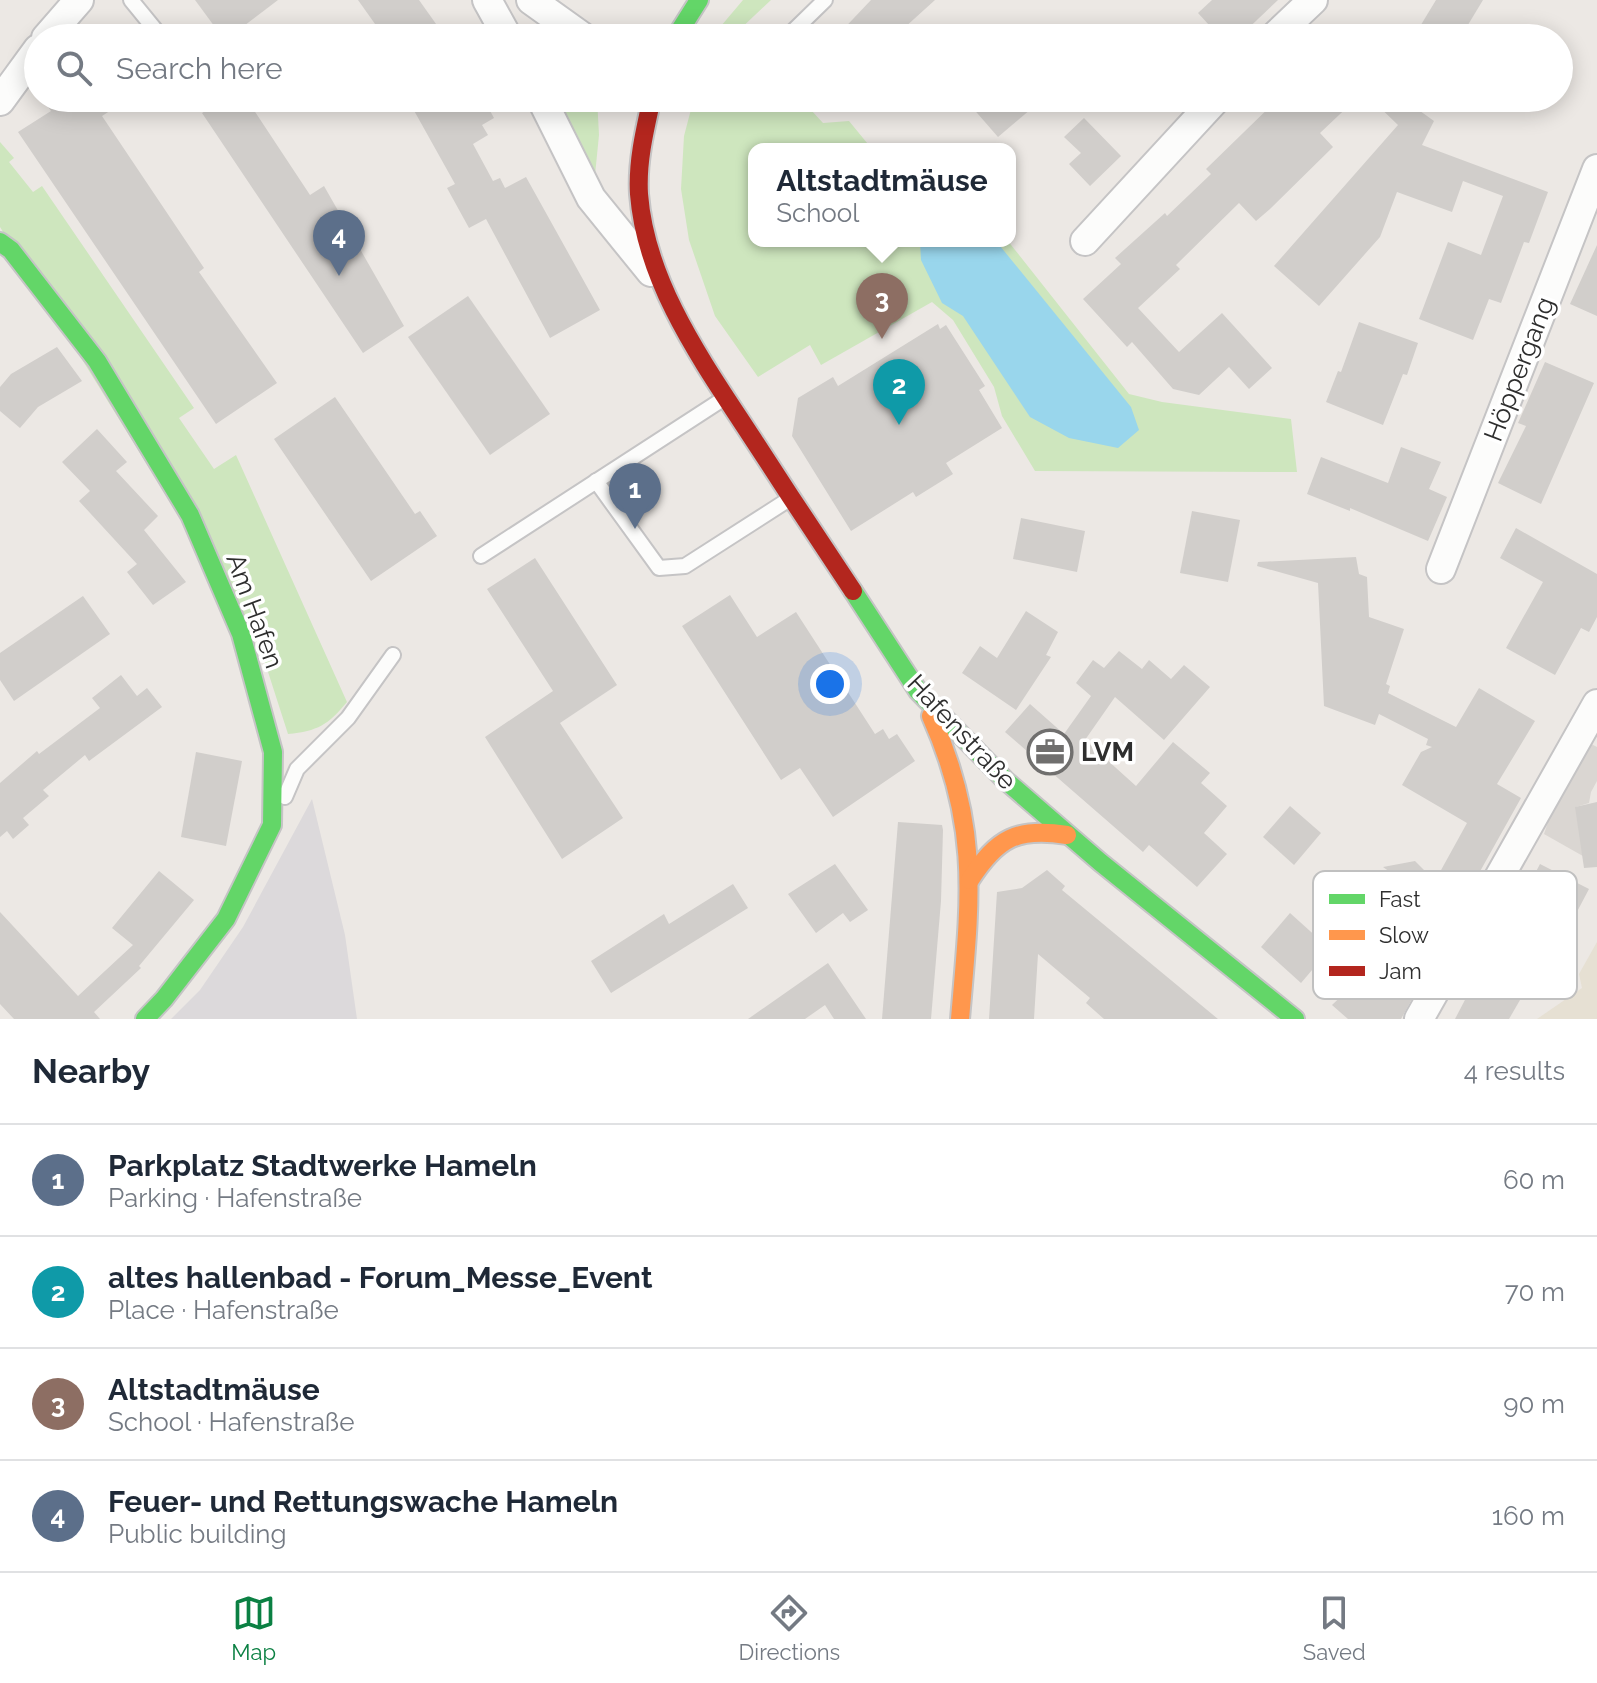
<!DOCTYPE html>
<meta charset="utf-8">
<style>
:root{--surface:#fff;--page:#f2f2f3;--text:#1f2937;--muted:#747a83;--line:#e0e1e3;--accent:#0b8043}
body{margin:0;font-family:Raleway,sans-serif;background:var(--page);color:var(--text)}
.you{position:absolute;left:830px;top:684px;width:28px;height:28px;margin:-20px;border:6px solid #fff;border-radius:50%;background:#1a73e8;box-shadow:0 0 0 12px #1a73e833}
.badge{display:grid;place-items:center;width:52px;height:52px;border-radius:50%;background:var(--accent);color:#fff;font-size:26px;font-weight:700}
.pin{position:absolute;translate:-50% -66px;filter:drop-shadow(0 2px 4px #0008)}
.pin::after{content:'';position:absolute;top:42px;width:28px;height:24px;background:inherit;clip-path:polygon(0 0,100% 0,50% 100%)}
.popup{position:absolute;left:748px;top:143px;width:268px;height:104px;box-sizing:border-box;display:grid;place-content:center;border-radius:16px;background:var(--surface);filter:drop-shadow(0 2px 6px #0005);font-size:26px;white-space:nowrap;color:var(--muted)}
.popup b{font-size:30px;color:var(--text)}
.popup::after{content:'';position:absolute;left:50%;top:100%;margin-left:-16px;border:16px solid transparent;border-top-color:var(--surface)}
.list{margin:0;padding:0;list-style:none}
h2{display:flex;justify-content:space-between;align-items:center;height:104px;margin:0;padding:0 32px;font-size:34px}
h2 small{font-size:26px;font-weight:400;color:var(--muted)}
.list li{display:grid;grid-template-columns:52px 1fr auto;gap:24px;align-items:center;box-sizing:border-box;height:112px;padding:0 32px;border-top:2px solid var(--line)}
.list b{display:block;font-size:30px;white-space:nowrap}
.list p{margin:0;font-size:26px;white-space:nowrap;color:var(--muted)}
.list em{font-size:26px;font-style:normal;color:var(--muted)}
.icon{flex:none;width:44px;height:44px;fill:none;stroke:currentColor;stroke-width:2;stroke-linecap:round;stroke-linejoin:round}
.map{position:relative;flex:none;width:1597px;height:1019px;overflow:hidden}
.search{position:absolute;background:var(--surface);box-shadow:0 4px 20px #0003;left:24px;right:24px;top:24px;height:88px;display:flex;align-items:center;gap:20px;box-sizing:border-box;padding:0 28px;border-radius:44px;color:var(--muted);font-size:30px}
.sheet{height:552px;background:var(--surface)}
nav{display:flex;justify-content:space-around;align-items:center;box-sizing:border-box;height:112px;border-top:2px solid var(--line);background:var(--surface);font-size:22px;color:var(--muted)}
nav a{display:grid;justify-items:center;gap:4px}
nav .on{color:var(--accent)}
.map>svg:first-child{display:block}
.industrial{fill:#dcd9db}
.education{fill:#e6e0d3}
.green{fill:#cee6be}
.plaza{fill:#dad6d2}
.water{fill:#99d6ec}
.building{fill:#d1cecb}
.lines{fill:none;stroke-linecap:round;stroke-linejoin:round}
.lane-casing{stroke:#c5c4c5;stroke-width:18}
.street-casing{stroke:#c5c4c5;stroke-width:32}
.fast-casing{stroke:#c5c4c5;stroke-width:22}
.slow-casing{stroke:#c5c4c5;stroke-width:22}
.jam-casing{stroke:#c5c4c5;stroke-width:22}
.lane{stroke:#fcfcfb;stroke-width:14}
.street{stroke:#fcfcfb;stroke-width:28}
.fast{stroke:#63d668;stroke-width:18}
.slow{stroke:#ff974d;stroke-width:18}
.jam{stroke:#b3261e;stroke-width:18}
.labels{text-anchor:middle;stroke-width:7;stroke-linejoin:round;paint-order:stroke}
.street-label{font-size:26px;fill:#2e2e2e;stroke:#fff}
.poi-label{font-size:26px;font-weight:bold;fill:#2e2e2e;stroke:#fff;text-anchor:start}
.key{fill:#fff;stroke:#c0c0c0;stroke-width:2}
.key-label{font-size:22px;fill:#2e2e2e}
</style>
<div class="map">
<svg width="1597" height="1019" viewBox="0 0 1597 1019">
<rect width="100%" height="100%" fill="#ece8e4"/>
<!-- industrial -->
<path class="industrial" d="M312,799L345,935L357,1019H171L200,990L243,927Z"/>
<!-- education -->
<path class="education" d="M1597,942V1019H1537L1582,988L1579,974Z"/>
<!-- green -->
<g class="green">
<path d="M743,0H771L736,33L740,38H715L721,26Z"/>
<path d="M550,98H597L599,135L594,185Z"/>
<path d="M694,98H800L823,123L849,121L872,149H754V241H1008L1129,394L1162,402L1291,419L1297,472L1035,471L1002,416L994,387L953,320L932,302L821,365L810,345L758,377L715,316L689,240L681,189L684,136Z"/>
<path d="M0,142L14,158L9,162L33,192L42,186L194,408L179,418L214,469L236,455L347,702C328,725 318,731 288,734L260,647L0,227Z"/>
</g>
<!-- plaza -->
<path class="plaza" d="M1589,743L1597,747V781L1591,792L1589,803L1576,807L1597,864L1544,834L1562,781Z"/>
<!-- water -->
<path class="water" d="M920,241H996L1131,407L1139,430L1118,448L1069,438L1030,417L963,316L942,303L921,260Z"/>
<!-- building -->
<g class="building">
<path d="M195,0H278L228,38H223Z"/>
<path d="M358,0H419L446,38H385Z"/>
<path d="M871,0H935L893,38H835Z"/>
<path d="M1212,0H1278L1238,38H1221L1198,13Z"/>
<path d="M1436,0H1483L1460,38H1413Z"/>
<path d="M42,98H130L102,116L204,268L199,272L277,383L216,424L18,132L51,111Z"/>
<path d="M226,98H246L310,195L324,186L404,326L363,353L202,113Z"/>
<path d="M407,98H483L494,118L482,125L488,135L473,144L493,181L500,178L505,188L526,177L600,310L550,338L486,219L469,228L447,188L455,184Z"/>
<path d="M964,98H1044L998,137Z"/>
<path d="M1279,98H1357L1320,133L1333,147L1270,209L1256,221L1239,203L1176,265L1180,269L1138,308L1179,352L1222,313L1272,368L1249,389L1229,367L1199,395L1173,389L1132,342L1127,347L1083,299L1121,264L1115,258L1165,213L1167,216L1211,174L1206,169Z"/>
<path d="M1370,98H1402L1434,121L1422,145L1548,192L1529,243L1524,242L1501,303L1489,299L1473,340L1419,319L1448,242L1481,255L1503,196L1463,181L1452,212L1397,192L1380,237L1319,306L1274,266L1398,125Z"/>
<path d="M1084,118L1121,156L1090,186L1069,164L1081,153L1064,137Z"/>
<path d="M1597,245V316L1570,304Z"/>
<path d="M468,296L550,414L490,455L408,337Z"/>
<path d="M1359,322L1418,343L1407,375L1403,374L1383,425L1326,402L1338,371L1341,372Z"/>
<path d="M938,324L940,329L946,325L985,386L979,390L1002,428L946,463L953,474L916,497L913,492L851,531L792,436L798,398L833,377L838,386Z"/>
<path d="M57,347L82,381L38,407L20,428L0,411V387L11,374Z"/>
<path d="M1545,362L1594,383L1541,504L1498,483L1526,426L1518,423Z"/>
<path d="M335,397L415,514L420,511L437,536L371,581L274,439Z"/>
<path d="M97,429L127,462L116,471L158,516L144,530L186,582L153,605L127,572L137,564L79,501L90,491L62,462Z"/>
<path d="M1401,447L1441,462L1429,489L1447,497L1428,541L1350,508V511L1307,494L1321,457L1388,483Z"/>
<path d="M1192,511L1240,520L1228,582L1180,573Z"/>
<path d="M1021,518L1085,531L1077,572L1013,559Z"/>
<path d="M1516,528L1597,574V617L1589,632L1581,628L1555,675L1506,648L1543,582L1500,558Z"/>
<path d="M1356,557L1359,574L1367,577L1369,617L1404,629L1386,684L1390,686L1388,693L1456,727L1479,688L1535,721L1497,784L1521,798L1454,918L1383,867L1415,861L1435,881L1467,823L1402,785L1421,752L1432,747L1426,745L1428,739L1379,714L1375,725L1324,706L1318,583L1257,566L1258,562Z"/>
<path d="M535,558L617,685L560,723L623,818L562,859L485,737L553,691L487,589Z"/>
<path d="M730,595L757,637L796,612L875,734L883,729L889,739L897,734L915,761L833,817L800,768L781,780L682,626Z"/>
<path d="M83,596L110,634L14,701L0,680V653Z"/>
<path d="M1026,611L1058,632L1046,655L1051,657L1016,710L962,673L980,646L997,658Z"/>
<path d="M1119,651L1142,669L1149,660L1171,679L1184,665L1210,687L1164,740L1115,697L1085,740L1136,786L1173,742L1210,773L1201,783L1227,806L1204,833L1227,854L1197,887L1149,845L1143,852L1005,732L1030,704L1064,734L1091,696L1076,683L1093,660L1104,668Z"/>
<path d="M121,675L137,696L147,688L162,707L89,761L85,755L43,790L49,796L23,818L29,825L13,839L7,831L0,837V783L37,751L39,754L100,708L92,698Z"/>
<path d="M196,752L242,761L226,846L181,837Z"/>
<path d="M1597,802V867L1584,868L1575,807Z"/>
<path d="M1290,806L1321,833L1294,865L1263,837Z"/>
<path d="M898,822L942,825L943,830L941,901L931,1019H882Z"/>
<path d="M835,864L868,910L850,922L843,913L816,933L788,894Z"/>
<path d="M1540,864L1589,889L1542,978L1534,974L1531,978L1495,950Z"/>
<path d="M1047,870L1065,886L1062,890L1218,1019H1104L1086,1003L1090,998L1038,954L1034,1019H989L997,892L1022,888Z"/>
<path d="M159,871L194,900L139,966L141,968L94,1012L100,1019H14L0,1004V912L78,996L133,945L112,928Z"/>
<path d="M733,884L748,908L611,993L591,961L664,914L669,924Z"/>
<path d="M1369,910L1438,951L1401,1019H1348L1332,1005L1366,973L1340,957Z"/>
<path d="M1290,913L1330,949L1301,983L1261,947Z"/>
<path d="M828,963L866,1019H834L825,1005L805,1019H748Z"/>
<path d="M1478,975L1520,1000L1509,1019H1455Z"/>
</g>
<g class="lines">
<!-- lane casing -->
<g class="lane-casing">
<g id="lane">
<path d="M131,0L162,38"/>
<path d="M786,38L825,0"/>
<path d="M596,481L659,568L685,566L791,498"/>
<path d="M481,556L723,399"/>
<path d="M285,797L297,769L348,718L393,655"/>
</g>
</g>
<!-- street casing -->
<g class="street-casing">
<g id="street">
<path d="M487,0L508,38"/>
<path d="M531,0L584,38"/>
<path d="M46,38L79,0"/>
<path d="M1273,38L1313,0"/>
<path d="M541,98L591,198L651,272"/>
<path d="M0,101L38,49"/>
<path d="M1085,241L1217,98"/>
<path d="M1441,569L1597,169"/>
<path d="M1419,1019L1597,704"/>
</g>
</g>
<!-- fast casing -->
<g class="fast-casing">
<g id="fast">
<path d="M675,38L699,0"/>
<path d="M0,242L11,250L97,361L190,515L241,634L273,752L272,825L226,919L164,999L145,1019"/>
<path d="M853,591L918,691L1005,780L1100,862L1295,1019"/>
</g>
</g>
<!-- slow casing -->
<g class="slow-casing">
<g id="slow">
<path d="M931,716C981,828 970,902 960,1019"/>
<path d="M970,880C997,838 1017,827 1067,835"/>
</g>
</g>
<!-- jam casing -->
<g class="jam-casing">
<path id="jam" d="M652,98C645,129 637,162 639,194C646,285 705,365 753,439C786,490 819,540 853,591"/>
</g>
<!-- lane -->
<use href="#lane" class="lane"/>
<!-- street -->
<use href="#street" class="street"/>
<!-- fast -->
<use href="#fast" class="fast"/>
<!-- slow -->
<use href="#slow" class="slow"/>
<!-- jam -->
<use href="#jam" class="jam"/>
</g>
<!-- icons -->
<defs>
<g id="office-ring" transform="scale(2.3)"><circle r="9.5" fill="#fff" stroke="#706f6e" stroke-width="1.5"/><path d="M-6-3h4V-5.5h4V-3h4V5H-6ZM-1-4.5V-3h2v-1.5ZM-6 0V1H6V0Z" fill="#706f6e"/></g>
</defs>
<g fill-rule="evenodd">
<use href="#office-ring" x="1050" y="752"/>
</g>
<g class="labels">
<!-- street labels -->
<g class="street-label">
<text transform="translate(1519 369) rotate(-69)" y="9">Höppergang</text>
<text transform="translate(255 611) rotate(70)" y="9">Am Hafen</text>
<text transform="translate(962 732) rotate(47)" y="9">Hafenstraße</text>
</g>
<!-- poi labels -->
<g class="poi-label">
<text x="1081" y="761">LVM</text>
</g>
</g>
<!-- legend -->
<rect x="1313" y="871" width="264" height="128" rx="12" class="key"/>
<rect x="1329" y="894" width="36" height="10" fill="#63d668"/>
<rect x="1329" y="930" width="36" height="10" fill="#ff974d"/>
<rect x="1329" y="966" width="36" height="10" fill="#b3261e"/>
<g class="key-label">
<text x="1379" y="907">Fast</text>
<text x="1379" y="943">Slow</text>
<text x="1379" y="979">Jam</text>
</g>
</svg>
<div class="you"></div>
<div class="pin badge" style="left:635px;top:529px;background:#5c6f8a">1</div>
<div class="pin badge" style="left:899px;top:425px;background:#0f9aa8">2</div>
<div class="pin badge" style="left:882px;top:339px;background:#8d6e63">3</div>
<div class="popup"><b>Altstadtmäuse</b>School</div>
<div class="pin badge" style="left:339px;top:276px;background:#5c6f8a">4</div>
<div class="search"><svg class="icon" aria-label="search" viewBox="0 0 24 24"><circle cx="10" cy="10" r="6"/><path d="M15 15l6 6"/></svg>Search here</div>
</div>
<section class="sheet">
<h2>Nearby<small>4 results</small></h2>
<ul class="list">
<li><span class="badge" style="background:#5c6f8a">1</span><div><b>Parkplatz Stadtwerke Hameln</b><p>Parking · Hafenstraße</p></div><em>60 m</em></li>
<li><span class="badge" style="background:#0f9aa8">2</span><div><b>altes hallenbad - Forum_Messe_Event</b><p>Place · Hafenstraße</p></div><em>70 m</em></li>
<li><span class="badge" style="background:#8d6e63">3</span><div><b>Altstadtmäuse</b><p>School · Hafenstraße</p></div><em>90 m</em></li>
<li><span class="badge" style="background:#5c6f8a">4</span><div><b>Feuer- und Rettungswache Hameln</b><p>Public building</p></div><em>160 m</em></li>
</ul>
</section>
<nav>
<a class="on"><svg class="icon" aria-label="map" viewBox="0 0 24 24"><path d="M3 6l6-2 6 2 6-2v14l-6 2-6-2-6 2zM9 4v14M15 6v14"/></svg>Map</a>
<a><svg class="icon" aria-label="directions" viewBox="0 0 24 24"><path d="M12 3l9 9-9 9-9-9zM9 14v-3h6M13 9l2 2-2 2"/></svg>Directions</a>
<a><svg class="icon" aria-label="saved" viewBox="0 0 24 24"><path d="M7 4h10v16l-5-4-5 4z"/></svg>Saved</a>
</nav>
